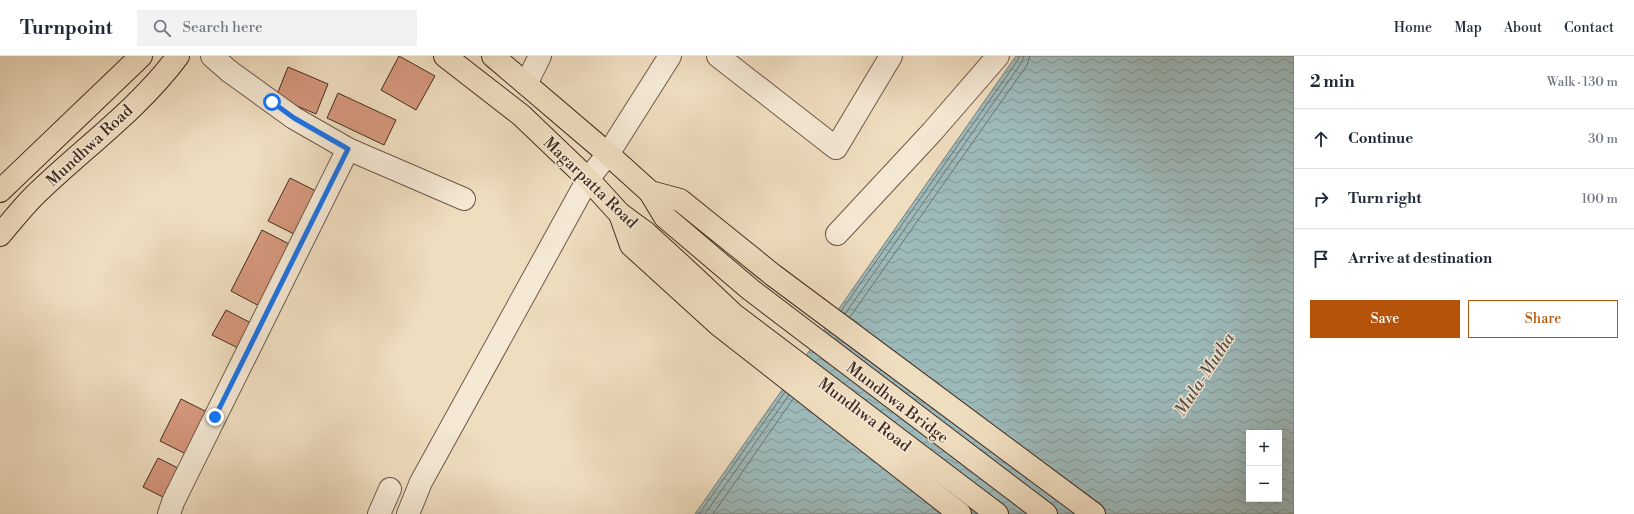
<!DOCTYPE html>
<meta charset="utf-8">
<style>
:root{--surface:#fff;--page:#f2f2f3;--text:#1f2937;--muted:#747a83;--line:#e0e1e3;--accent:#b45309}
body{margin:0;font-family:"Libre Bodoni",serif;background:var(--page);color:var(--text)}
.controls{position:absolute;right:12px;bottom:12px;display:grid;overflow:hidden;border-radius:0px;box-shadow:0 4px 16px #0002}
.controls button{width:36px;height:36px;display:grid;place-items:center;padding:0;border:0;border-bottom:1px solid var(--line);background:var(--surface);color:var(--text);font:20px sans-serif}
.stop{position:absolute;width:12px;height:12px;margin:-9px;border:3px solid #1a73e8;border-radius:50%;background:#fff}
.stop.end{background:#1a73e8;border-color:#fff;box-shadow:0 1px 4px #0008}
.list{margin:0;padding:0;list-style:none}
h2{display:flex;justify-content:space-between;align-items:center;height:52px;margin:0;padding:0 16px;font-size:17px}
h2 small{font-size:13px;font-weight:400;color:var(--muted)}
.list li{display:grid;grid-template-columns:26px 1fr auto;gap:12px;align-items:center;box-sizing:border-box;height:60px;padding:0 16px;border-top:1px solid var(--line)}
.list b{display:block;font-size:15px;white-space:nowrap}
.list em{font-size:13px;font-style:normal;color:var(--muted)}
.actions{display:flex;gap:8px;padding:12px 16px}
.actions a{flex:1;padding:9px 0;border:1px solid var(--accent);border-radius:0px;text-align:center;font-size:14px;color:var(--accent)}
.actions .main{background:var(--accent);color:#fff}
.icon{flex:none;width:22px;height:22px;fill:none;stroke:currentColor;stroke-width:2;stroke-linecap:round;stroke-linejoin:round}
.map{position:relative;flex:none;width:1294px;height:458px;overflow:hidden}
header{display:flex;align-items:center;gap:24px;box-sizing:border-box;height:56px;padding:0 20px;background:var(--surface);border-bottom:1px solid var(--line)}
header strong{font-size:19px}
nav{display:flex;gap:22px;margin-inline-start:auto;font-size:14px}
.search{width:280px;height:36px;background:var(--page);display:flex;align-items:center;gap:10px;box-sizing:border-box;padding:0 14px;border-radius:0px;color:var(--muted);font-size:15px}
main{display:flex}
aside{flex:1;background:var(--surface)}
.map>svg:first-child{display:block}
.water{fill:url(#water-waves);stroke:#79817e;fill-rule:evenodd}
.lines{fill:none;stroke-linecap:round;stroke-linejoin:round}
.shore{stroke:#70736e;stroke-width:1}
.building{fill:#d5977c;stroke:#432c22}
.minor-casing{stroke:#6e5849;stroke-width:24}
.major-casing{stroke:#432c22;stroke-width:24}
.highway-casing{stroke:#432c22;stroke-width:24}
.minor{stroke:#f5e9d5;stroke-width:22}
.major{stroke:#efddbf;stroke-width:22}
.highway{stroke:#efddbf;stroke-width:22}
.route{stroke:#1a73e8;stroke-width:5}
.labels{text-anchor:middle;stroke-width:3;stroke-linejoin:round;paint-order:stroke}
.street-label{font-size:16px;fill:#432c22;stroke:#f5e9d5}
.water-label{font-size:17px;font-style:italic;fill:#5a5048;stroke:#f5e9d5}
</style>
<header>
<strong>Turnpoint</strong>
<div class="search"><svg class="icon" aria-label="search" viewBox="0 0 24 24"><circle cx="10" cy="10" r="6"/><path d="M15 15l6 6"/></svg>Search here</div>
<nav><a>Home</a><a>Map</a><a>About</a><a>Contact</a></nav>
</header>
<main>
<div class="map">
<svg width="1294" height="458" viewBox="0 0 1294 458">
<defs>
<pattern id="water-waves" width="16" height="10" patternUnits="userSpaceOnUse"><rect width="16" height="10" fill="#9dbabb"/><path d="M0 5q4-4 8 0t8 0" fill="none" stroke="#829798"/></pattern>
</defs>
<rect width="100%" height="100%" fill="#efddbf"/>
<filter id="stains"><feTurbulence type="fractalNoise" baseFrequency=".005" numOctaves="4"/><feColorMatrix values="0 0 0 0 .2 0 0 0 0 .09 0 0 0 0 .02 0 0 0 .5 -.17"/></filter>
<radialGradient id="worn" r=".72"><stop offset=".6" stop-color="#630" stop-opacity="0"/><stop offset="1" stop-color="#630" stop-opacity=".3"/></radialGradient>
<!-- water -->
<path class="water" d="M1016,0H1294V458H695ZM1249,377H1279V443H1249Z"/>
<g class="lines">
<!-- shore -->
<g class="shore">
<path d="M841,255L1018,4L1019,0"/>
<path d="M845,258L1022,6L1024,0"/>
<path d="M850,261L1027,9L1030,0"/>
<path d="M699,458L785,336"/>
<path d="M705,458L789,339"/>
<path d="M713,458L793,343"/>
</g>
</g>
<!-- building -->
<g class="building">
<path d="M399,0L435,20L416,54L381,34Z"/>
<path d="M288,11L328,28L316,58L276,41Z"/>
<path d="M338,37L396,64L384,89L327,62Z"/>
<path d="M290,122L318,136L296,179L268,165Z"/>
<path d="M262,174L293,190L261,251L231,235Z"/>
<path d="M226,254L253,268L240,293L212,279Z"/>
<path d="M181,343L207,356L186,398L160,385Z"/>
<path d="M158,402L182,414L167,443L143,431Z"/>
</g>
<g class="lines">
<!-- minor casing -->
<g class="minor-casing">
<g id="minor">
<path d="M212,0L229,15L294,62L348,93L464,143"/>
<path d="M718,0L836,92L891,0"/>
<path d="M526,28L540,0"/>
<path d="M837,178L932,76L998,0"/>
<path d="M169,458L173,446L348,93"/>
<path d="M379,458L390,433"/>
<path d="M408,458L421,426L588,123L608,98L670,0"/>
</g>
</g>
<!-- major casing -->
<g class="major-casing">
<g id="major">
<path d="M0,135L141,0"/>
<path d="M0,179C11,166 22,152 34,140C82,93 138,54 178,0"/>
</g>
</g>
<!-- highway casing -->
<g class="highway-casing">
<g id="highway">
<path d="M445,0L521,59L588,123L620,158L646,177L695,222L733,258L997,458"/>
<path d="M493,0L608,98L650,136L665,161L751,234L1046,458"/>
<path d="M650,136L680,144L773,219L1094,458"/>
<path d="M620,158L631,189L719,269L960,458"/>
</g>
</g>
<!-- minor -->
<use href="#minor" class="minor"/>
<!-- major -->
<use href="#major" class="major"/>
<!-- highway -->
<use href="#highway" class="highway"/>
</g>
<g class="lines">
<!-- route -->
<path class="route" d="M215,361L348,93L294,62L272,46"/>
</g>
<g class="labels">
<!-- street labels -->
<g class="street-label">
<text transform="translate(89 89) rotate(-43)" y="6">Mundhwa Road</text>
<text transform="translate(591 126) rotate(44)" y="6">Magarpatta Road</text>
<text transform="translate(898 346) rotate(37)" y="6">Mundhwa Bridge</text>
<text transform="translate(865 358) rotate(37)" y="6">Mundhwa Road</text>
</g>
<!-- water labels -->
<g class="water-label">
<text transform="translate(1204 318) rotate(-57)" y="6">Mula-Mutha</text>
</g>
</g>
<rect width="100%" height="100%" filter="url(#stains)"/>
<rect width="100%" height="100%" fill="url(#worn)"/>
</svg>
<div class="controls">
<button>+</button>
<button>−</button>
</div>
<div class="stop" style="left:272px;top:46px"></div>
<div class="stop end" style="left:215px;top:361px"></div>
</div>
<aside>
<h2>2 min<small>Walk · 130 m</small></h2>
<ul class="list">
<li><svg class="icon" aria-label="ahead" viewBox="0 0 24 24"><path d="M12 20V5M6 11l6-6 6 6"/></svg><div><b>Continue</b></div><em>30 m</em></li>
<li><svg class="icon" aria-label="right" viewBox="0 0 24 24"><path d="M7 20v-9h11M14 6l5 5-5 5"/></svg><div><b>Turn right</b></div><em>100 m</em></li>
<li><svg class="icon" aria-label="arrive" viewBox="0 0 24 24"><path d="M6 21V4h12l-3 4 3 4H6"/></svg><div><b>Arrive at destination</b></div></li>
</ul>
<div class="actions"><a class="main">Save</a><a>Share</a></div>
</aside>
</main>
